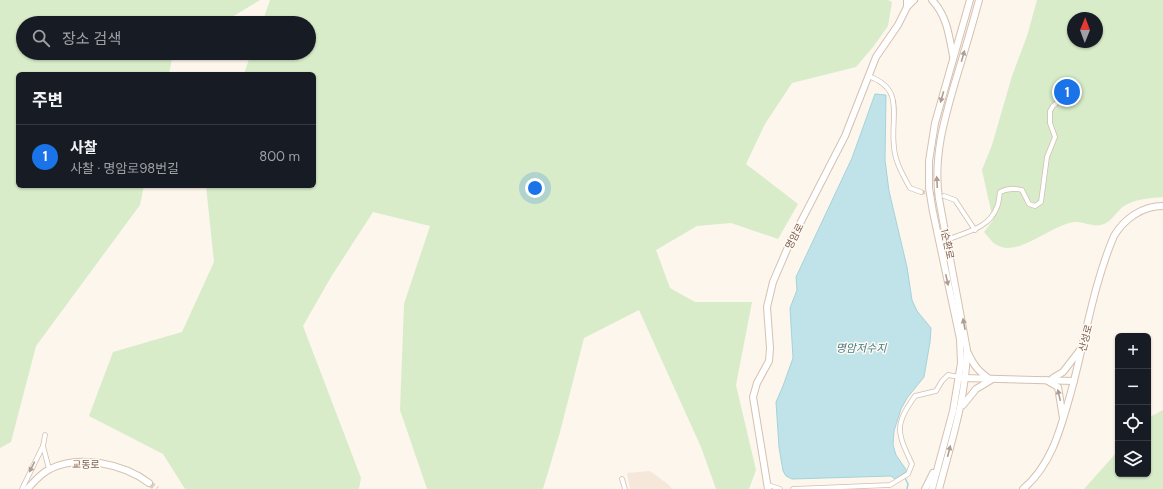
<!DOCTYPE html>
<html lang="ko">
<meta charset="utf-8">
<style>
:root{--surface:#171b24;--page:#242831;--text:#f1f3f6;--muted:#9ea1a6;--line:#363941;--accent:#1a73e8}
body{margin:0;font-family:"DM Sans","Noto Sans KR",sans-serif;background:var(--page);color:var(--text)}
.controls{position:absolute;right:12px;bottom:12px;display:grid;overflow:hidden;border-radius:6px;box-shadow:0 1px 3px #0004}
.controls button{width:36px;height:36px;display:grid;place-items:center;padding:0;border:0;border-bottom:1px solid var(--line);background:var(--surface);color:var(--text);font:20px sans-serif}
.compass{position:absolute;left:1067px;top:12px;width:36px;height:36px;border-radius:50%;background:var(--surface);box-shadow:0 1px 3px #0004;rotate:1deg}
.you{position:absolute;left:535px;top:188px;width:14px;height:14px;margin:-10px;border:3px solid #fff;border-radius:50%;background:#1a73e8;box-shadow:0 0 0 6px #1a73e833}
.badge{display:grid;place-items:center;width:26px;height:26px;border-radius:50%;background:var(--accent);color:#fff;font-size:13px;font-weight:700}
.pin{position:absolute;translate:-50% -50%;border:2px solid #fff;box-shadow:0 1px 4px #0006}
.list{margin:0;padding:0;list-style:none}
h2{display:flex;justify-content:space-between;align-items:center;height:52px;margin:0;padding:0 16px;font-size:17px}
h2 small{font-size:13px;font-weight:400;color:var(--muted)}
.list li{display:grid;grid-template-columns:26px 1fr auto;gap:12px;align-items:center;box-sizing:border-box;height:64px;padding:0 16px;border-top:1px solid var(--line)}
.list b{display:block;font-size:15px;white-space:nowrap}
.list p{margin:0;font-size:13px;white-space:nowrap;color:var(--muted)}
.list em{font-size:13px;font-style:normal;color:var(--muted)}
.icon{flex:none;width:22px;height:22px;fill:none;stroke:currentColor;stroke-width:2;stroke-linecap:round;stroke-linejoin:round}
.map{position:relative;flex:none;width:1163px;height:489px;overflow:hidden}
.search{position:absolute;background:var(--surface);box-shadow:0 1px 3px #0004;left:16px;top:16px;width:300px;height:44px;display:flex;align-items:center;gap:10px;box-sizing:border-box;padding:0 14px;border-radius:22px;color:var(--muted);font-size:15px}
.panel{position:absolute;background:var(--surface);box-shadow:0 1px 3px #0004;left:16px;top:72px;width:300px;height:116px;border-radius:6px}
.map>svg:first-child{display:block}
.residential{fill:#f5e8da}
.green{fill:#d8ecc9;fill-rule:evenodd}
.water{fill:#bfe3e8;stroke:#a5d3da}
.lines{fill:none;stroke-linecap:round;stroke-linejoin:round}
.stream{stroke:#a5d3da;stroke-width:1.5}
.street-tunnel{stroke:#dcd0c4;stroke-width:4;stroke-dasharray:4 2;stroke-linecap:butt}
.secondary-tunnel{stroke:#dcd0c4;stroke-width:6;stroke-dasharray:6 3;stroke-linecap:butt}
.street-casing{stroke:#d1beb0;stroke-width:5.5}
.secondary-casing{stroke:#d6c0b0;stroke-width:8}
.street{stroke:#fff;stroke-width:4}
.secondary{stroke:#fff;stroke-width:6}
.oneway{fill:#af9d94}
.labels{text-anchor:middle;stroke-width:3;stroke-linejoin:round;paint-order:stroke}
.street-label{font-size:10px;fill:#7a5c4d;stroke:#fffaf3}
.water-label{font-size:11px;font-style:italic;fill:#437c86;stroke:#fffaf3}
</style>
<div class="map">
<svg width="1163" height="489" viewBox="0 0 1163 489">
<rect width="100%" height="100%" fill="#fdf6ec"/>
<!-- residential -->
<path class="residential" d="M650,471L669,485L672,489H630L627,473Z"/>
<!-- green -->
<g class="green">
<path d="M0,0H260L222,23H23V53H173L169,74H18V186H144L140,205L36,346L11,442L0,448Z"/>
<path d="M270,0H888L892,2L888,26L873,47L856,67L792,83L765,124L746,164L798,204L778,239L731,223L697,226L656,250L670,288L695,302H752L736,385L756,470L749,489H716L701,447L639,310L584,338L560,432L543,489H427L400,410L404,304L430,226L373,212L331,277L303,326L361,478L359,489H185L163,454L89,416L113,352L182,332L214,262L206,186H314V74H244L251,53H309V23H262Z"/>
<path d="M1037,0H1163V197C1151,198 1135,199 1124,206C1117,211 1112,221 1104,224C1093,228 1084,221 1074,222C1051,225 1017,258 997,245C992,243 988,236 984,232L993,220L982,170L992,145L1012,76L1027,36ZM1073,18H1097V42H1073Z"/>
<path d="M1163,410V489H1084L1118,451V474H1148V418Z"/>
</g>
<!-- water -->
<path class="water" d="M875,94L886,95L885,160L889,191L907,267L912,300L917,311L931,328L930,342L924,377L907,398L901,409L894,431L893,445L896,455L907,471L895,479L891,476L792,479L786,476L783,471L779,447L776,402L783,386L793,358L790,308L797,290L796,277L852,158Z"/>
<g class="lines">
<!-- stream -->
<path class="stream" d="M904,476L908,484L907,489"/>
<!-- street-tunnel -->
<path class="street-tunnel" d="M921,192L940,195"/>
<!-- secondary-tunnel -->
<path class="secondary-tunnel" d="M149,483L157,489"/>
<!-- street casing -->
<g class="street-casing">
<g id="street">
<path d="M868,76C906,89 890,116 894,147C895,162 903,175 910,188L921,192"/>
<path d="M944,196L955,200L975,230"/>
<path d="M947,240C965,232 989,229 997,207C999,203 999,197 1000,192C1008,188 1014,188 1022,190L1029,204L1035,206L1041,202L1047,157L1055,137L1050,123V111L1053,106L1061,99"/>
<path d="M43,446L49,469"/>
<path d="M622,479L625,489"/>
<path d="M768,485L780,489"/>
<path d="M22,489L43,446L45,435"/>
<path d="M793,489L890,485L908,474L912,464C897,432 894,426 915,396L936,391L942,381L948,375L959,377"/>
</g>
</g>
<!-- secondary casing -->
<g class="secondary-casing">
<g id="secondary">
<path d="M932,0C947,16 949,35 953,56"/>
<path d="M907,7L914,0"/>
<path d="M963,378L1074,381"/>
<path d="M1053,378L1063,372L1080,350"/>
<path d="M1046,380L1058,387L1063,418"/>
<path d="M963,405L976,389L991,380C979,372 974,366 968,353"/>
<path d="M27,489C34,482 41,473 50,469C79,454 124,464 149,483"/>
<path d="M768,489L753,397L757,383L769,361L770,348L767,307L773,282L788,247L845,136L876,57L898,25L907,7V0"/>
<path d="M925,489L933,473"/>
<path d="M932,489L953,411L961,363L960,339L933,212L929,188V161L935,123L970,0"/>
<path d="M939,489C951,443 966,398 967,350L939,199C933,157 944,120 956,79C964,53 972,26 979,0"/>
<path d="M1023,489C1052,465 1061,427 1071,392C1085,341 1093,285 1114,236C1124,219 1142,206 1163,206"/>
</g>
</g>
<!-- street -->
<use href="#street" class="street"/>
<!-- secondary -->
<use href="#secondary" class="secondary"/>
</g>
<!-- one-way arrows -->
<defs><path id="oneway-solid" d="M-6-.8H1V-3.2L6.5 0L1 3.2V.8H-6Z"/></defs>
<g class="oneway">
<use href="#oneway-solid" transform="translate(963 56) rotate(-74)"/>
<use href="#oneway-solid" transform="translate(942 97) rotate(106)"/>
<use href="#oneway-solid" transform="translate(937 182) rotate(-93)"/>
<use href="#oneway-solid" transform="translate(947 280) rotate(78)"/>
<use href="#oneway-solid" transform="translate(964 324) rotate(-101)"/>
<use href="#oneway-solid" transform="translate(1059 395) rotate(-103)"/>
<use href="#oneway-solid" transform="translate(949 451) rotate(-76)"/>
<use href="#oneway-solid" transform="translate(32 467) rotate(117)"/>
</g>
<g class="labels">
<!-- street labels -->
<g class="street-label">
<text transform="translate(794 236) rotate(-63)" y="4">명암로</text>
<text transform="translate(948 244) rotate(78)" y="4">1순환로</text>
<text transform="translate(1085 338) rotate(-76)" y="4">산성로</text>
<text x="86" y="468">교동로</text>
</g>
<!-- water labels -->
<g class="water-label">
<text x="861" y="352">명암저수지</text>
</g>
</g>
</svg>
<div class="controls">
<button>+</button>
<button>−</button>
<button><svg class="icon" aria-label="locate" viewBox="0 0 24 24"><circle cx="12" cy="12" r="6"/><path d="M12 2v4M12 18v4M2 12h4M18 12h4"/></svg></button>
<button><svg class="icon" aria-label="layers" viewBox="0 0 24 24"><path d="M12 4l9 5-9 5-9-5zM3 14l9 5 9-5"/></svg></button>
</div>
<svg class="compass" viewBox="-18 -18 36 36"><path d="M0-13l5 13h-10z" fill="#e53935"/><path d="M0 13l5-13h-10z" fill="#9ea1a6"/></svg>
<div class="you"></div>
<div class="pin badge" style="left:1067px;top:92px">1</div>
<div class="search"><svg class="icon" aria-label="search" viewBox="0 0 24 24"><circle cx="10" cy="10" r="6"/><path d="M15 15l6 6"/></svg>장소 검색</div>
<section class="panel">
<h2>주변<small></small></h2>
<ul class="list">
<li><span class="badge">1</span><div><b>사찰</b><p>사찰 · 명암로98번길</p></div><em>800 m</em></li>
</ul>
</section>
</div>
